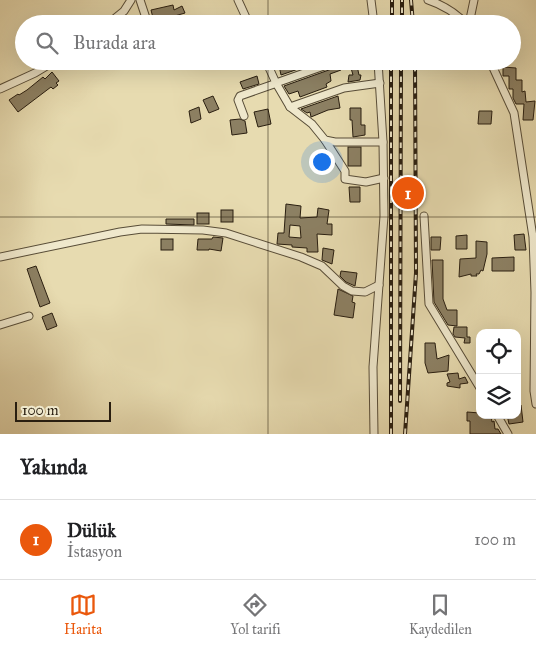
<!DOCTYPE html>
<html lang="tr">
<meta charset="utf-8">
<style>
:root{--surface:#fff;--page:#f6f6f6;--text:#202124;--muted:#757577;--line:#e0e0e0;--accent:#ea580c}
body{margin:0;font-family:"IM FELL Great Primer",serif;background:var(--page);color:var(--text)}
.controls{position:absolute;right:15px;bottom:15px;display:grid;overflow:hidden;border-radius:10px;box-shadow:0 5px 20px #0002}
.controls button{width:45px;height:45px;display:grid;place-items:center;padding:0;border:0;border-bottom:1px solid var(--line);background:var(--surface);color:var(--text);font:25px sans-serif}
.scale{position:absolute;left:15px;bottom:12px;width:96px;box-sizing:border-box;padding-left:5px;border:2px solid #291e10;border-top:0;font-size:14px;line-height:18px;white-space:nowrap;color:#291e10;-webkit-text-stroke:4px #efe8cc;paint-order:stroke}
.you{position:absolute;left:321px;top:161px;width:18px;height:18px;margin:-12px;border:4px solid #fff;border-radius:50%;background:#1a73e8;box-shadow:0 0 0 8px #1a73e833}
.badge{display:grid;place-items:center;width:32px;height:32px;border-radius:50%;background:var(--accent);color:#fff;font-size:16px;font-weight:700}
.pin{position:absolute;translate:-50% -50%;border:2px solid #fff;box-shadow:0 1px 5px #0006}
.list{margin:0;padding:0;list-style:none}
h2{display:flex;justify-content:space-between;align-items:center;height:65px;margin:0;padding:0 20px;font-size:21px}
h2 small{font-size:16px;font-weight:400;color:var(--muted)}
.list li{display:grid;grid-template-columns:32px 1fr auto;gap:15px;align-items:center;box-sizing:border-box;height:80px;padding:0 20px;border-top:1px solid var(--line)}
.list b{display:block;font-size:19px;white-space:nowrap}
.list p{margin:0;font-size:16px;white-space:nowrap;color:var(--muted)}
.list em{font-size:16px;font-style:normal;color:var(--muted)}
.icon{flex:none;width:28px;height:28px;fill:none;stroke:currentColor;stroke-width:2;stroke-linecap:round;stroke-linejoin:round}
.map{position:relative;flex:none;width:536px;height:434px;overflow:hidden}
.search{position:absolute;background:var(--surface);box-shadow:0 5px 20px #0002;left:15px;right:15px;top:15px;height:55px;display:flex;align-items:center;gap:12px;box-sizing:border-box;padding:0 18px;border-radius:28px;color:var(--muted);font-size:19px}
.sheet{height:145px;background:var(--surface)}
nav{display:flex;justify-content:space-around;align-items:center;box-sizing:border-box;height:70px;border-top:1px solid var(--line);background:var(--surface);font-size:14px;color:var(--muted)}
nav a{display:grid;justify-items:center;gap:2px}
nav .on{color:var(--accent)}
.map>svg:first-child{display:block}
.building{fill:#8c8063;stroke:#291e10;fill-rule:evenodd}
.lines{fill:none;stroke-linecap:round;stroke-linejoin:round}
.street-casing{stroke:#584d38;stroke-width:9}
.street{stroke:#efe8cc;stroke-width:7}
.rail-casing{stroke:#291e10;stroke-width:4}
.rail{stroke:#efe8cc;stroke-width:2;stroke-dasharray:5.5;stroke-linecap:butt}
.grid{fill:none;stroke:#291e10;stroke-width:1;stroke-opacity:0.55}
</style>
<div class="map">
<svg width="536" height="434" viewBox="0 0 536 434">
<rect width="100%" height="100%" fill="#e7dbb0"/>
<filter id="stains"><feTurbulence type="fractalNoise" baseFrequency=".004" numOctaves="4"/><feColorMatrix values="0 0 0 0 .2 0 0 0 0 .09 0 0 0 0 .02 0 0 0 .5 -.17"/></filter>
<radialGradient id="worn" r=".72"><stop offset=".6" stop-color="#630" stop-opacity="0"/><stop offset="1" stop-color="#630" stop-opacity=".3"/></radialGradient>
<!-- building -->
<g class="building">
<path d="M173,5L174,10L182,6L185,13L154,22L151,10Z"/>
<path d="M278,61H283L284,63L302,61L304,67L281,75Z"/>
<path d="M349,61H356L359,75H361L360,80L348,82L349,75H353Z"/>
<path d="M340,66L341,70L330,74L331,81L326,84L327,87L300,97L298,91L289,94L284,86Z"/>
<path d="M503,67L516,68V80H522V92L525,91L526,102L535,101L533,120H523L524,104H516L513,98V89H509V76H503Z"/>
<path d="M52,72L59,81L56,83L58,85L53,89L51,87L18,112L9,100L18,94L19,95L27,90L43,77L45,79Z"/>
<path d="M257,76L259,84L243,89L240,82Z"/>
<path d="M213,96L219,109L209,113L203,100Z"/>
<path d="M338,96L340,108L328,110L311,117L310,112L307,113L301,109Z"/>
<path d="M199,107L201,119L191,123L189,111Z"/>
<path d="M350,108H361V125H365V135L353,137L352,120H350Z"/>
<path d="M268,109L271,124L258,127L254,112Z"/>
<path d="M479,111H492L491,124H478Z"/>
<path d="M240,119L245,121L247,133L232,135L230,120Z"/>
<rect x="348" y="147" width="13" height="19"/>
<path d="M349,187H360V202H350Z"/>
<path d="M286,204L301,206L300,218L317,217L318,208L329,210L327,224H332V235L317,234L318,252H307V248L292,247V245L277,244L278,233H284ZM290,225L300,226L301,238L289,237Z"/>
<rect x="221" y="210" width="12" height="12"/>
<rect x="197" y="213" width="12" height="11"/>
<path d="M166,219H194V225L166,224Z"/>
<path d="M524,234L526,250H515L514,235Z"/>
<path d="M467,235V249H456V236Z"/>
<path d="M213,237L223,238L221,251L209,249V250H197L198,239H212Z"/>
<path d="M431,237H441L440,250H431Z"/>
<rect x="161" y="239" width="12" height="11"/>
<path d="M476,241L487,242V254L483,271L481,270L479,274H476L477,276H471V274L459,277L460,259L476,258Z"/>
<path d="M323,248L334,250L332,264L322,260Z"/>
<path d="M514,257V271H492V258Z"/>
<path d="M432,260H443V299L447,310H457V326L448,325L434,302Z"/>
<path d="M36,266L50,303L40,307L27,269Z"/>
<path d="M341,271L357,273L355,286L346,282L340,276Z"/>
<path d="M338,289L353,296L352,302L355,303L353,318L334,315Z"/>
<path d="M52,313L57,326L47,330L42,317Z"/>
<path d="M454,327H467V337H470V343H464L465,338L455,337L453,334Z"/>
<path d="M425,343H435L437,359L449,355L448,371L428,373L425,363Z"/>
<path d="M458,373L459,379L465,377L468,383L460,384V388L447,386V383L450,382L447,374Z"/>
<path d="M521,405L523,422L509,424L507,415H517V406Z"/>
<path d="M467,412L480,413V415H491L492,422L494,421L495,429H498L501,434H470V421H467Z"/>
</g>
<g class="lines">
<!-- street casing -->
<g class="street-casing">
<g id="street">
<path d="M140,0L148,24"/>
<path d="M238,0L249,24"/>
<path d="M371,0L374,24"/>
<path d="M428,0C443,5 455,12 466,24"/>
<path d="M108,24L124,11L131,0"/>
<path d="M469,24L474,0"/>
<path d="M266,61L276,83L290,107L312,124L325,140L335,142H383"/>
<path d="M490,61L514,113L533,237L535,292L534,391L536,404"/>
<path d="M276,83L338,61"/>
<path d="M0,89L35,73L55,61"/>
<path d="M290,107L344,88L380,83"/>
<path d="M244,116L238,100L240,96L277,83"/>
<path d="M325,140L345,171V179L366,182L384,178"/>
<path d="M424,216L429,304L480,388"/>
<path d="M0,257L120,232L142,229L203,230L226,233L301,257L322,266L343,286L352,291L365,292L379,285"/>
<path d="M0,325L29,316"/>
<path d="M497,415L508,434"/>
<path d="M374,434L373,367L384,216L383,142L378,61"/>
</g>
</g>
<!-- street -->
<use href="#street" class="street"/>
<!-- rail casing -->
<g class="rail-casing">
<g id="rail">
<path d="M411,0L413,24"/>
<path d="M392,24V0"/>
<path d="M402,24V0"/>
<path d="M400,401L401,61"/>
<path d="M391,434V61"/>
<path d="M405,434L416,273L415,61"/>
</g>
</g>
<!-- rail -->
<use href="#rail" class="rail"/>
</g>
<!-- grid -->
<path class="grid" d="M268,0V24M268,61V434M0,217H536"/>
<rect width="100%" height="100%" filter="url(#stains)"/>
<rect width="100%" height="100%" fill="url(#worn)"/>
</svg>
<div class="controls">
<button><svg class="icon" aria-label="locate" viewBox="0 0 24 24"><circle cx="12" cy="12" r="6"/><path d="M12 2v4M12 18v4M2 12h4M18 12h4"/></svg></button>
<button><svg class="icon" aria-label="layers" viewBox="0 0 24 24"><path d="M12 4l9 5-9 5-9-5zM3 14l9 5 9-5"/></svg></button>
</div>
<div class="scale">100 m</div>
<div class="you"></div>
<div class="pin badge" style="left:408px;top:193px">1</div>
<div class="search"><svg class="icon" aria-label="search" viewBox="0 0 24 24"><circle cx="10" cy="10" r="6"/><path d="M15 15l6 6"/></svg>Burada ara</div>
</div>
<section class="sheet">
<h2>Yakında<small></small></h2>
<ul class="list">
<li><span class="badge">1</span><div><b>Dülük</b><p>İstasyon</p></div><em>100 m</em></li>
</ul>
</section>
<nav>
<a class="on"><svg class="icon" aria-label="map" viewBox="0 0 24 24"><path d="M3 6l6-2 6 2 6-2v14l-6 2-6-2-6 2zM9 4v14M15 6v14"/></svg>Harita</a>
<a><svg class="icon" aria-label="directions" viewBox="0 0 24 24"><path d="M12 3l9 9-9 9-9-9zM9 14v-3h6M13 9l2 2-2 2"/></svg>Yol tarifi</a>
<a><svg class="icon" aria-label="saved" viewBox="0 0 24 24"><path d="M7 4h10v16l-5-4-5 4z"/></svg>Kaydedilen</a>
</nav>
